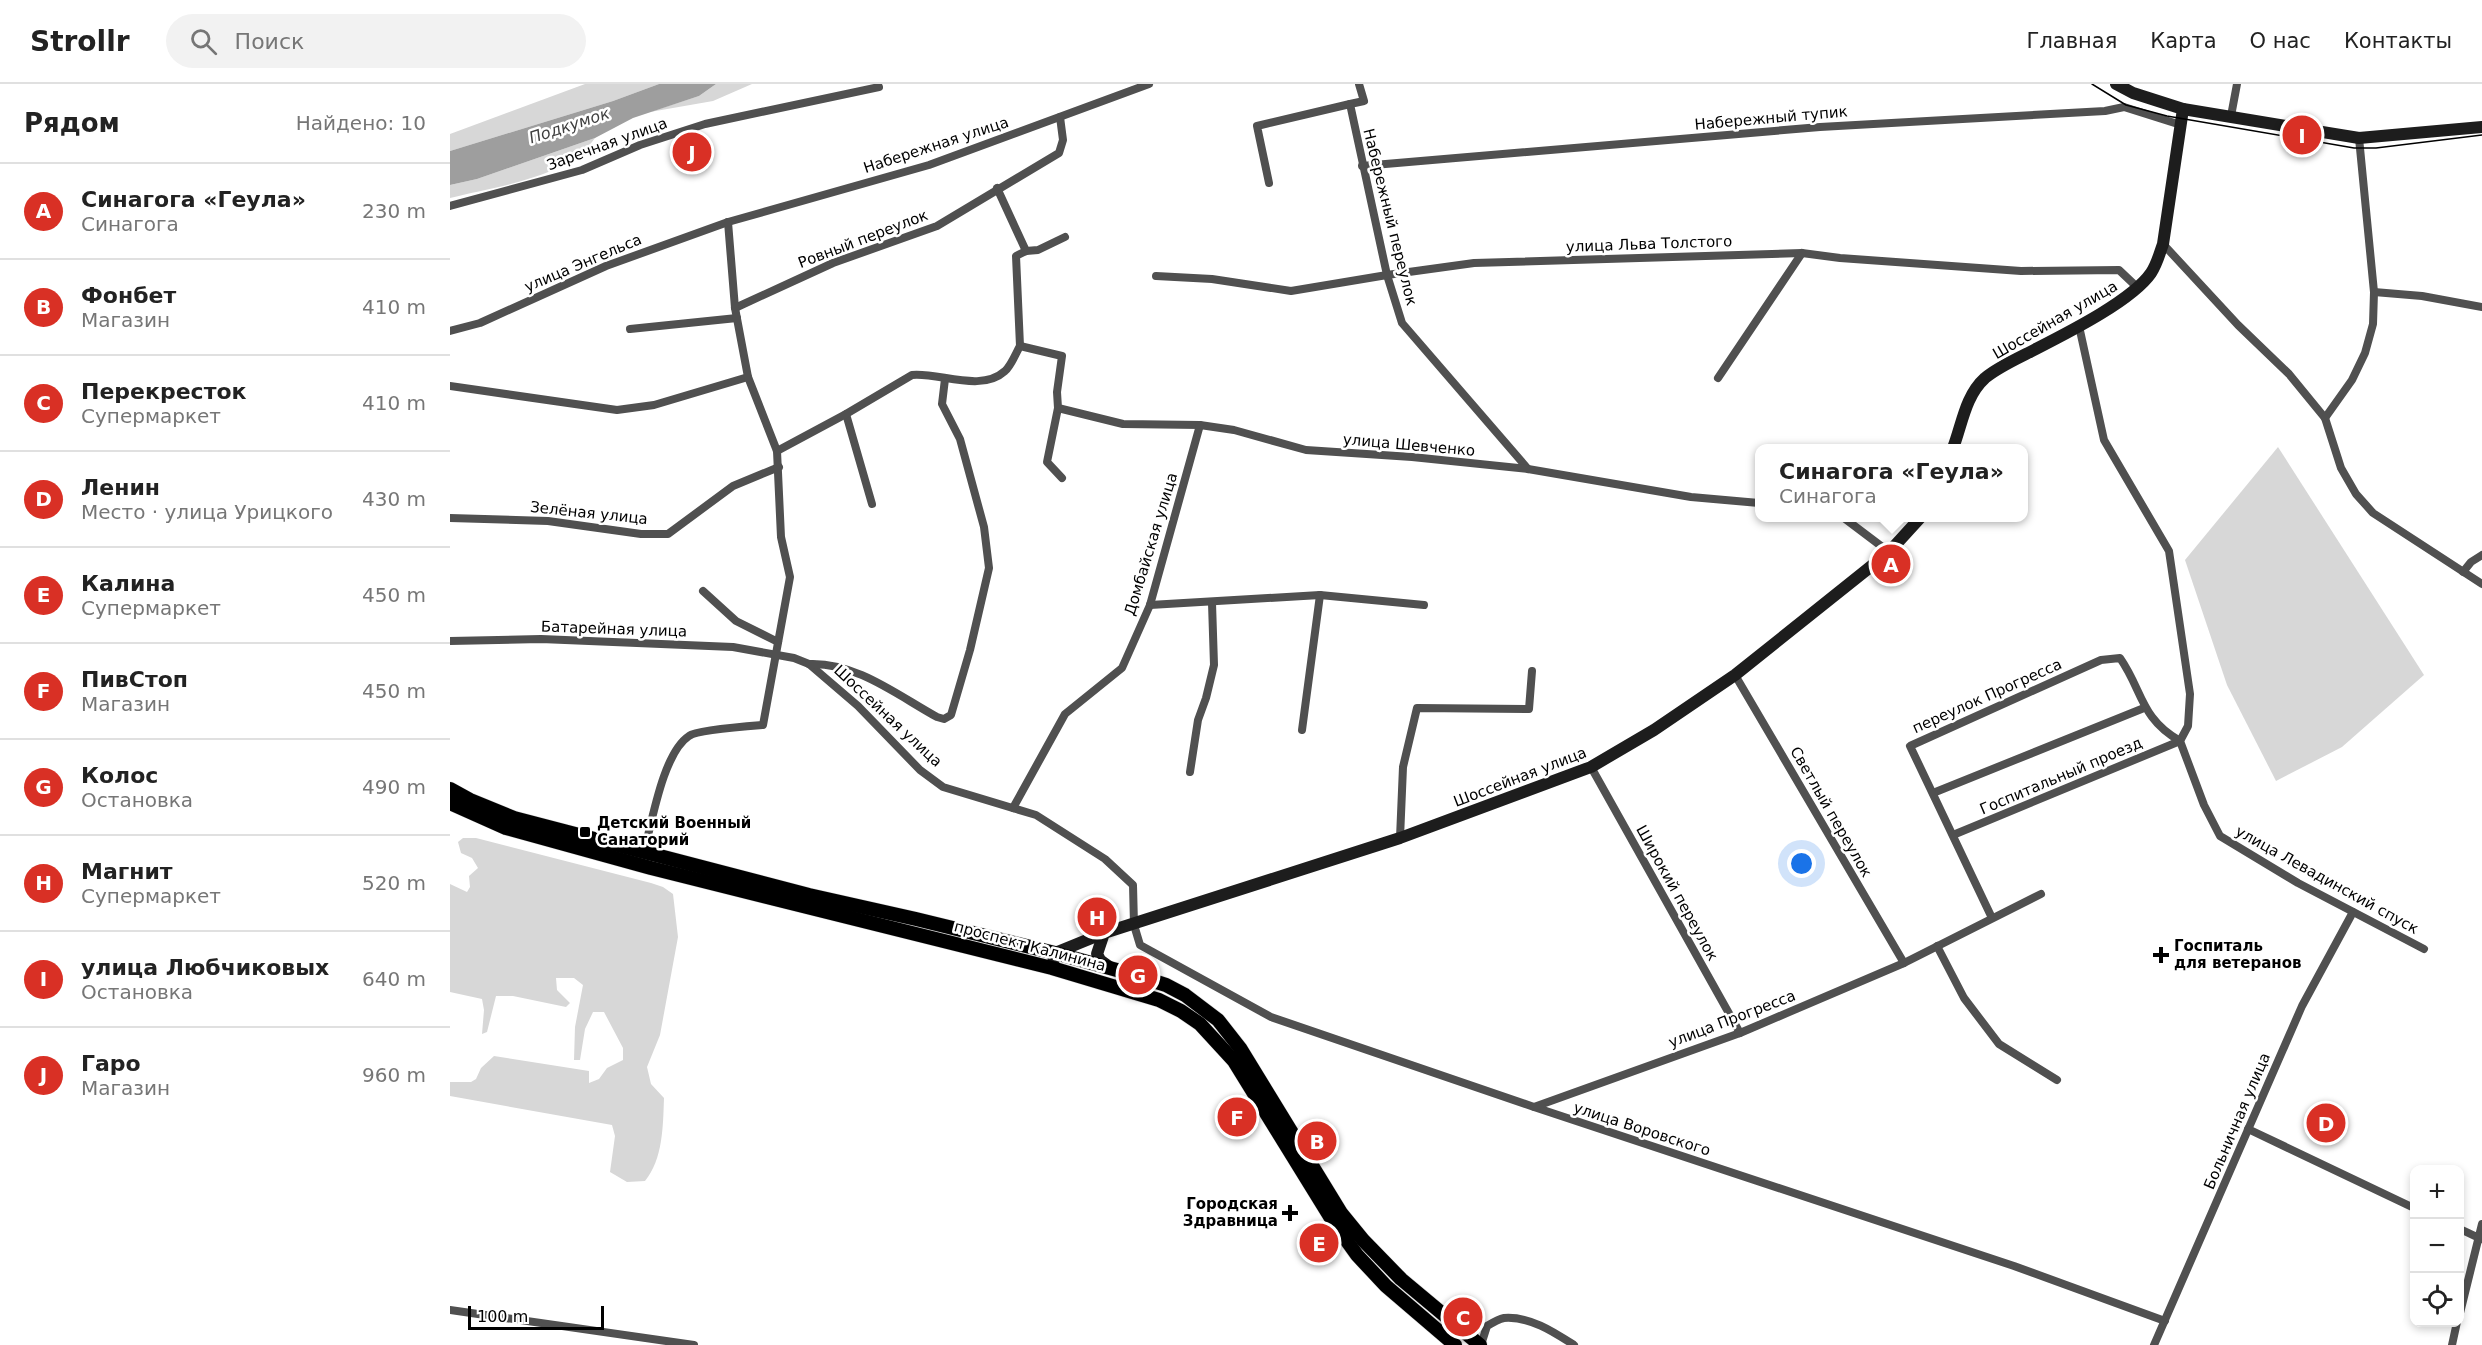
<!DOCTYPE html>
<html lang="ru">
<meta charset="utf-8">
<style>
:root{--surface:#fff;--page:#f2f2f2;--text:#222;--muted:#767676;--line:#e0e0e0;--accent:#d93025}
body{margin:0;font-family:"DejaVu Sans",sans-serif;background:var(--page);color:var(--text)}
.controls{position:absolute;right:18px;bottom:18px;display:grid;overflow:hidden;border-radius:12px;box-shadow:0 3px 9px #0003}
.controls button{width:54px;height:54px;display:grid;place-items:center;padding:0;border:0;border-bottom:2px solid var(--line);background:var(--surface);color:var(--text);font:30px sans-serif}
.scale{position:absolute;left:18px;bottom:15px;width:136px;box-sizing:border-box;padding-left:6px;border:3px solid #000;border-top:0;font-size:16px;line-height:21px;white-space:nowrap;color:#000;-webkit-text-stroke:4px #fff;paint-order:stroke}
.you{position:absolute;left:1352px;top:780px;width:21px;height:21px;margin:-15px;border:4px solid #fff;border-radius:50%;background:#1a73e8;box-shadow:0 0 0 9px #1a73e833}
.badge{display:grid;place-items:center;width:39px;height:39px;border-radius:50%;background:var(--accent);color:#fff;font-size:20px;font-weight:700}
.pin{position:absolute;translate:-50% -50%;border:3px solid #fff;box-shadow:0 2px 6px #0006}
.popup{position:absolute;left:1305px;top:360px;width:273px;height:78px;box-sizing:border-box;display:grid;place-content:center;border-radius:12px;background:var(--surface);filter:drop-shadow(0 2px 4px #0005);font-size:20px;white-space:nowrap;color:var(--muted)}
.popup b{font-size:22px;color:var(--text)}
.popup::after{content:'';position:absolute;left:50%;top:100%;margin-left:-12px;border:12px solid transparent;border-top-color:var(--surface)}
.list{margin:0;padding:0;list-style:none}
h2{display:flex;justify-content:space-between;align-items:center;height:78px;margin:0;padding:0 24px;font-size:26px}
h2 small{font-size:20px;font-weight:400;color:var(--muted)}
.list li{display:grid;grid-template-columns:39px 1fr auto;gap:18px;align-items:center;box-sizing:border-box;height:96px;padding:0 24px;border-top:2px solid var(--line)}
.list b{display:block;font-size:22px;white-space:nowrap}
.list p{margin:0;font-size:20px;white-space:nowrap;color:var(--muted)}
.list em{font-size:20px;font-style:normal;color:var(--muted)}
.icon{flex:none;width:33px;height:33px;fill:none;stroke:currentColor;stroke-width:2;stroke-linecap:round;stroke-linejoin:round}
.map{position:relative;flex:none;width:2032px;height:1261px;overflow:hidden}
header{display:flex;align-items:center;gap:36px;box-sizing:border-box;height:84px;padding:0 30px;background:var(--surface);border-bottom:2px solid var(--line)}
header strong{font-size:28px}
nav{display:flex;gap:33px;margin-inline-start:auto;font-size:21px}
.search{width:420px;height:54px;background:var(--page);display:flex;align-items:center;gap:15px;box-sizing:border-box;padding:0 21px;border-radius:33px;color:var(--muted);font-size:22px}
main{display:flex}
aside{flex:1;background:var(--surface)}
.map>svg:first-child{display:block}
.green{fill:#d7d7d7}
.water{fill:#9e9e9e}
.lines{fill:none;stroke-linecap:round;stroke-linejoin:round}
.primary-casing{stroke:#dbdbdb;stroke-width:15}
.minor{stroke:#505050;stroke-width:8}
.secondary{stroke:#1d1d1d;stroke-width:12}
.primary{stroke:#000;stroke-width:14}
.tram{stroke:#000;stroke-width:1.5}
.poi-dot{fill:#000;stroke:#fff;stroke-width:2}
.labels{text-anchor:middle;stroke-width:5;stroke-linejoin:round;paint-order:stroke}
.street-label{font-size:15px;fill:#000;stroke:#fff}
.poi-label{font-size:15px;font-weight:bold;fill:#000;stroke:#fff;text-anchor:start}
.water-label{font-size:16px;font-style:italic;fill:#3f3f3f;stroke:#fff}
</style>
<header>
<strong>Strollr</strong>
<div class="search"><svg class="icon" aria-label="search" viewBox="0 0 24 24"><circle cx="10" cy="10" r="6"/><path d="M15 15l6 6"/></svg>Поиск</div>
<nav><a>Главная</a><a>Карта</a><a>О нас</a><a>Контакты</a></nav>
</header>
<main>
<aside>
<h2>Рядом<small>Найдено: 10</small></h2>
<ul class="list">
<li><span class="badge">A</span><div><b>Синагога «Геула»</b><p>Синагога</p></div><em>230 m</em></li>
<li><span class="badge">B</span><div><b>Фонбет</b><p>Магазин</p></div><em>410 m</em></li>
<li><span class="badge">C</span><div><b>Перекресток</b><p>Супермаркет</p></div><em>410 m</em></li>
<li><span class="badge">D</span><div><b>Ленин</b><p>Место · улица Урицкого</p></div><em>430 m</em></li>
<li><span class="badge">E</span><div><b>Калина</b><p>Супермаркет</p></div><em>450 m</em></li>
<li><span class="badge">F</span><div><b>ПивСтоп</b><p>Магазин</p></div><em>450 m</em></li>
<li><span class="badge">G</span><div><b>Колос</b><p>Остановка</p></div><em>490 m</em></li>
<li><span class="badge">H</span><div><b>Магнит</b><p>Супермаркет</p></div><em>520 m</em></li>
<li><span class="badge">I</span><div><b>улица Любчиковых</b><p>Остановка</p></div><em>640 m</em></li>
<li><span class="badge">J</span><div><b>Гаро</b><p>Магазин</p></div><em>960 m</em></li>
</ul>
</aside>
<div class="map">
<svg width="2032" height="1261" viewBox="0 0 2032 1261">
<rect width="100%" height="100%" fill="#fff"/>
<!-- green -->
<g class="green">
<path d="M135,0H209L163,17L0,67V50Z"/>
<path d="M266,0H302L263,17L200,28L249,12Z"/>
<path d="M145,54C116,95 46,102 0,114V101L27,95Z"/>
<path d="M1828,363L1974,591L1892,663L1826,697L1777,601L1735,476Z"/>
<path d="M13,754H26L201,799L213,803L223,810L228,853L210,951L197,983L201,1000L214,1014C213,1042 213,1075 195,1097L177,1098L160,1088L165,1052L162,1041L0,1012V998H21L26,995L31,984L44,972L139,987V999L149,995L157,984L173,976V964L154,928H143L135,945L130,976H124L125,943L133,901L124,894H106L107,906L120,919L116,923L63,912H46L37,948L32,950L34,926L32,915L0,908V800L17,808L20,803L19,792L28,784L22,774L11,769L8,758Z"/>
</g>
<!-- water -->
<path class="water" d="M209,0H266L249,12L183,34L145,54L27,95L0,101V67L163,17Z"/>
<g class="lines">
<!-- primary casing -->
<g class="primary-casing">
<g id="primary">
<path d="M0,705L20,716L64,734L359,811L466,835L605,869L685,891L716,901L735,911L768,936L790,964L891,1129L913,1156L951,1195L1030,1261"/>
<path d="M0,719L56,744L201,784L602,884L709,916L731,927L750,940L784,977L884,1139L907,1171L936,1202L1005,1261"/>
</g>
</g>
<!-- minor -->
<g class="minor">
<path d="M909,0L914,17L900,20L937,191L952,239L1078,385"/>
<path d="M1781,32L1787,0"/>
<path d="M912,82L1370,43L1655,27L1674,23L1731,41"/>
<path d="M819,99L807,42L900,20"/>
<path d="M547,104L576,167"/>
<path d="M0,122L132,86L190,61L255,40L429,3"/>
<path d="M1713,160L1788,241L1839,290L1875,334L1891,384L1906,410L1923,429L2032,500"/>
<path d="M706,192L762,195L841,207L937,191L1024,179L1352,169L1390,174L1571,187L1669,186L1688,204"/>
<path d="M1924,208L1972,212L2032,223"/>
<path d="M285,224L383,179L487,142L609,69L613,56L610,33"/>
<path d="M1629,242L1654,356L1719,467L1740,610L1738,642L1730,657L1754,721L1770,752L1848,799L1974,865"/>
<path d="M180,245L287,234"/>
<path d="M0,247L30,239L156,182L278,138L479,81L699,0"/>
<path d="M570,262L566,172L576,167L588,166L615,153"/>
<path d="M1268,294L1352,169"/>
<path d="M0,302L167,326L204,321L298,293"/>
<path d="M608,324L597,378L612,394"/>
<path d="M396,330L422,420"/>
<path d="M1875,334L1902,296L1915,269L1923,240L1924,208L1909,54"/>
<path d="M327,367L396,330L462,291C489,288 531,309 555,287C561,282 566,269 570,262L612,272L607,308L608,324L673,340L750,341L784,346L856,366L962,373L1078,385L1241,413L1309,419"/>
<path d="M0,434L98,437L191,450H218L283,402L329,383"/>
<path d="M1394,434L1439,468"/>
<path d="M2013,488L2021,478L2032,471"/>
<path d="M253,507L286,537L328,558"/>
<path d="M700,521L870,511L974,521"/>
<path d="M0,557L91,555L283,563L344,574L359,580L408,622L470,686L493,703L586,731L655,775L683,801L684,841L690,861L821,933L1084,1023L1564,1182L1715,1237"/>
<path d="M359,580C406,578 447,611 487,633L494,635L501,631L520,566L539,484L534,443L510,355L492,320L495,295"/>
<path d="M1285,591L1454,879"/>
<path d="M852,646L870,511"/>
<path d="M1141,683L1290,949"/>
<path d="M740,688L748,636L756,614L764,581L762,519"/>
<path d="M1483,709L1694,624"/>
<path d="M563,724L615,630L672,584L700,521L750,341"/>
<path d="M1503,751L1730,657"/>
<path d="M950,754L953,683L967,624L1079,625L1082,587"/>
<path d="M194,768C202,738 213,669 239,652C247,646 300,642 313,641L340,493L331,453L327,367L298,293L285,224L278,138"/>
<path d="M1542,834L1460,662L1651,576L1670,574C1693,607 1690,634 1730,657"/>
<path d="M1487,862L1514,914L1549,960L1607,996"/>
<path d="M1084,1023L1290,949L1454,879L1591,810"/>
<path d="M1798,1045L1964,1124"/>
<path d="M2010,1145L2031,1155"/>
<path d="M0,1226L244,1261"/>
<path d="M2010,1229L2032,1140"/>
<path d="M1031,1261L1037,1242C1042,1239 1049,1235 1054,1234C1080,1232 1104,1248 1124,1261"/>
<path d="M1704,1261L1852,922L1903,828"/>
<path d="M2002,1261L2007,1238"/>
</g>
<!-- secondary -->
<g class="secondary">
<path d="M1666,0L1683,9L1733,25L1909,54L2032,43"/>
<path d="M1503,364C1512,341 1515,312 1535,294C1547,284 1564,276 1578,269C1611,252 1681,218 1701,189C1707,180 1709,171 1713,160L1733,25"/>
<path d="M654,849L647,870L650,876L661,884"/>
<path d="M602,884L605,869L654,849L950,754L1141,683L1204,646L1285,591L1439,468L1470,434"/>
</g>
<!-- primary -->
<use href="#primary" class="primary"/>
<!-- tram -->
<path class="tram" d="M1642,0L1676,21L1717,32L1904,64H1926L2032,51"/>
</g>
<!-- markers -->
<g class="poi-dot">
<rect x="129" y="742" width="12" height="12" rx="3"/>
<path d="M1708 862h6v6h6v6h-6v6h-6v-6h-6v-6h6z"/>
<path d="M837 1120h6v6h6v6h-6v6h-6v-6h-6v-6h6z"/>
</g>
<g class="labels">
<!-- street labels -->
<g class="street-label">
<text transform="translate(1321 34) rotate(-5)" y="5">Набережный тупик</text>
<text transform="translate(157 60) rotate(-20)" y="5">Заречная улица</text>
<text transform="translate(486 61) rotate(-18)" y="5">Набережная улица</text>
<text transform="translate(940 133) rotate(76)" y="5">Набережный переулок</text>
<text transform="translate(413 155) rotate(-21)" y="5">Ровный переулок</text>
<text transform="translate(1199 160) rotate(-2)" y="5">улица Льва Толстого</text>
<text transform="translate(133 179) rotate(-23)" y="5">улица Энгельса</text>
<text transform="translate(1605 236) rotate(-30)" y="5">Шоссейная улица</text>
<text transform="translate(959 361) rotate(5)" y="5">улица Шевченко</text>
<text transform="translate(139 429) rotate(6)" y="5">Зелёная улица</text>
<text transform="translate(701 460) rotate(-73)" y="5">Домбайская улица</text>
<text transform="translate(164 545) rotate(2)" y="5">Батарейная улица</text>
<text transform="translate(1537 612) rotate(-24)" y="5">переулок Прогресса</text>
<text transform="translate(438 632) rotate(43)" y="5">Шоссейная улица</text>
<text transform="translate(1611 692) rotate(-23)" y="5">Госпитальный проезд</text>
<text transform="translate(1070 693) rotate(-21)" y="5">Шоссейная улица</text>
<text transform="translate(1381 728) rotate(60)" y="5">Светлый переулок</text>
<text transform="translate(1877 796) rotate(29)" y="5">улица Левадинский спуск</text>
<text transform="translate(1227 809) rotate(61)" y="5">Широкий переулок</text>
<text transform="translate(580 862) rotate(15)" y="5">проспект Калинина</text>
<text transform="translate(1282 935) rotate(-21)" y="5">улица Прогресса</text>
<text transform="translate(1787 1037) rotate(-67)" y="5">Больничная улица</text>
<text transform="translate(1192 1045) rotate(18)" y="5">улица Воровского</text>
</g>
<!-- poi labels -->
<g class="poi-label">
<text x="147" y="744">Детский Военный<tspan x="147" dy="17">Санаторий</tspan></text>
<text x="1724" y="867">Госпиталь<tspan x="1724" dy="17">для ветеранов</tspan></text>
<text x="828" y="1125" text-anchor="end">Городская<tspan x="828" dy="17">Здравница</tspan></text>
</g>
<!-- water labels -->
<g class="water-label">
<text transform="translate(119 41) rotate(-18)" y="6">Подкумок</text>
</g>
</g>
</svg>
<div class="controls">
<button>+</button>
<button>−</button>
<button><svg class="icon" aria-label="locate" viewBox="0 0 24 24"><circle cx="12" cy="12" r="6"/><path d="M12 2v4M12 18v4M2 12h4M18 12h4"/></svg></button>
</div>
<div class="scale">100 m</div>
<div class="you"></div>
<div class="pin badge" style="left:1441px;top:480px">A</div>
<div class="popup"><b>Синагога «Геула»</b>Синагога</div>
<div class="pin badge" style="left:867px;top:1057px">B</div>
<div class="pin badge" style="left:1013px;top:1233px">C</div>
<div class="pin badge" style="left:1876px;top:1039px">D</div>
<div class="pin badge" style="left:869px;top:1159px">E</div>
<div class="pin badge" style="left:787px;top:1033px">F</div>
<div class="pin badge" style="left:688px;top:891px">G</div>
<div class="pin badge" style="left:647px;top:833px">H</div>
<div class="pin badge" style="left:1852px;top:51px">I</div>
<div class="pin badge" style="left:242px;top:68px">J</div>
</div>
</main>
